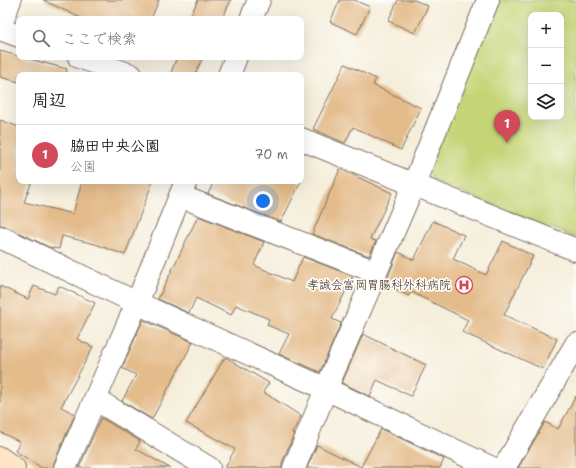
<!DOCTYPE html>
<html lang="ja">
<meta charset="utf-8">
<style>
:root{--surface:#fff;--page:#f6f6f6;--text:#222;--muted:#767676;--line:#e0e0e0;--accent:#d1495b}
body{margin:0;font-family:"Shantell Sans","Klee One",sans-serif;background:var(--page);color:var(--text)}
.controls{position:absolute;right:12px;top:12px;display:grid;overflow:hidden;border-radius:8px;box-shadow:0 4px 16px #0002}
.controls button{width:36px;height:36px;display:grid;place-items:center;padding:0;border:0;border-bottom:1px solid var(--line);background:var(--surface);color:var(--text);font:20px sans-serif}
.you{position:absolute;left:263px;top:201px;width:14px;height:14px;margin:-10px;border:3px solid #fff;border-radius:50%;background:#1a73e8;box-shadow:0 0 0 6px #1a73e833}
.badge{display:grid;place-items:center;width:26px;height:26px;border-radius:50%;background:var(--accent);color:#fff;font-size:13px;font-weight:700}
.pin{position:absolute;translate:-50% -33px;filter:drop-shadow(0 1px 2px #0008)}
.pin::after{content:'';position:absolute;top:21px;width:14px;height:12px;background:inherit;clip-path:polygon(0 0,100% 0,50% 100%)}
.list{margin:0;padding:0;list-style:none}
h2{display:flex;justify-content:space-between;align-items:center;height:52px;margin:0;padding:0 16px;font-size:17px}
h2 small{font-size:13px;font-weight:400;color:var(--muted)}
.list li{display:grid;grid-template-columns:26px 1fr auto;gap:12px;align-items:center;box-sizing:border-box;height:60px;padding:0 16px;border-top:1px solid var(--line)}
.list b{display:block;font-size:15px;white-space:nowrap}
.list p{margin:0;font-size:13px;white-space:nowrap;color:var(--muted)}
.list em{font-size:13px;font-style:normal;color:var(--muted)}
.icon{flex:none;width:22px;height:22px;fill:none;stroke:currentColor;stroke-width:2;stroke-linecap:round;stroke-linejoin:round}
.map{position:relative;flex:none;width:576px;height:468px;overflow:hidden}
.search{position:absolute;background:var(--surface);box-shadow:0 4px 16px #0002;left:16px;top:16px;width:288px;height:44px;display:flex;align-items:center;gap:10px;box-sizing:border-box;padding:0 14px;border-radius:8px;color:var(--muted);font-size:15px}
.panel{position:absolute;background:var(--surface);box-shadow:0 4px 16px #0002;left:16px;top:72px;width:288px;height:112px;border-radius:8px}
.map>svg:first-child{display:block}
.green{fill:#c5d476;stroke:#807f4a;fill-rule:evenodd}
.building{fill:#e4bc8b}
.lines{fill:none;stroke-linecap:round;stroke-linejoin:round}
.street-casing{stroke:#7c6f60;stroke-width:24}
.secondary-casing{stroke:#7c6f60;stroke-width:24}
.street{stroke:#fff;stroke-width:22}
.secondary{stroke:#fee5c5;stroke-width:22}
.labels{text-anchor:middle;stroke-width:3.5;stroke-linejoin:round;paint-order:stroke}
.poi-label{font-size:12px;fill:#3b2a1e;stroke:#fdfcf7;text-anchor:end}
</style>
<div class="map">
<svg width="576" height="468" viewBox="0 0 576 468">
<rect width="100%" height="100%" fill="#fdfcf7"/>
<filter id="ink" filterUnits="userSpaceOnUse"><feTurbulence type="fractalNoise" baseFrequency=".025" numOctaves="2"/><feDisplacementMap in="SourceGraphic" scale="8" xChannelSelector="R" yChannelSelector="G"/><feConvolveMatrix kernelMatrix="1 2 1 2 8 2 1 2 1" color-interpolation-filters="sRGB"/></filter>
<filter id="wash" filterUnits="userSpaceOnUse"><feTurbulence type="fractalNoise" baseFrequency=".012" numOctaves="4" result="noise"/><feDisplacementMap in="SourceGraphic" scale="16" xChannelSelector="R" yChannelSelector="G"/><feGaussianBlur stdDeviation="0.9" result="paint"/><feColorMatrix in="noise" values="0 0 0 0 0 0 0 0 0 0 0 0 0 0 0 0 0 1.4 0 .05"/><feComposite in="paint" operator="in"/></filter>
<g filter="url(#wash)">
<rect width="100%" height="100%" fill="#f5eedb"/>
<!-- green -->
<path class="green" d="M495,0H576V238L435,182L427,170ZM531,15H561V117H531Z"/>
<g id="blocks">
<!-- building -->
<g class="building">
<path d="M43,0H159L151,19H83Z"/>
<path d="M198,0H231L222,19H189Z"/>
<path d="M340,0H354L370,7L357,34L330,22Z"/>
<path d="M398,0H414L428,6L415,33L388,21Z"/>
<path d="M0,51L67,69L66,75H19V82L0,77Z"/>
<path d="M177,57H203L195,75H170Z"/>
<path d="M345,64L376,79L373,85L421,108L401,150L353,127L345,143L313,129Z"/>
<path d="M0,120L19,127V181H32L24,202L73,214L82,181H153L125,255L95,244L62,236L59,249L49,247L5,226L0,225Z"/>
<path d="M340,169L392,193L370,239L376,241L369,256L312,234Z"/>
<path d="M214,181H301L281,222L208,194Z"/>
<path d="M198,216L264,242L254,265L292,282L303,257L353,276L332,319L341,323L320,372L279,354L289,334L267,325L269,319L236,305L231,315L196,298L189,313L158,299Z"/>
<path d="M433,221L464,235L453,259L486,275L503,241L533,256L504,315L557,339L543,369L462,332L468,320L411,292L409,296L385,284L398,252L414,260Z"/>
<path d="M0,286L28,299L34,286L55,294L59,286L95,303L77,339L93,347L61,407L75,414L54,463L53,468H42L15,451L20,442L0,432Z"/>
<path d="M143,320L193,342L152,419L122,401L136,375L122,368Z"/>
<path d="M363,334L426,365L411,396L377,380L370,396L342,383Z"/>
<path d="M225,357L269,383L263,392L301,416L292,433L294,434L282,463V468H225L235,449L186,423Z"/>
<path d="M576,396V468H518L545,422L558,429Z"/>
<path d="M101,418L140,441L136,449L170,468H79Z"/>
<path d="M381,429L444,459L440,468H307L317,445L361,467Z"/>
</g>
</g>
</g>
<g filter="url(#ink)">
<use href="#blocks" fill-opacity="0" stroke="#7c6f60" stroke-width="1"/>
<g class="lines">
<!-- street casing -->
<g class="street-casing">
<g id="street">
<path d="M251,19L259,0"/>
<path d="M0,28L10,0"/>
<path d="M0,29L19,36"/>
<path d="M79,57L131,75"/>
<path d="M229,75L236,57"/>
<path d="M301,139L576,250"/>
<path d="M180,196L376,272"/>
<path d="M0,237L137,303L326,389L492,468"/>
<path d="M95,399L209,468"/>
<path d="M65,468L137,303L186,181"/>
<path d="M294,468L326,389L414,184L488,0"/>
<path d="M504,468L576,344"/>
</g>
</g>
<!-- secondary casing -->
<g class="secondary-casing">
<path id="secondary" d="M0,458L14,468"/>
</g>
<!-- street -->
<use href="#street" class="street"/>
<!-- secondary -->
<use href="#secondary" class="secondary"/>
</g>
</g>
<!-- icons -->
<defs>
<g id="hospital-ring" transform="scale(0.9)"><circle r="9.5" fill="#fdfcf7" stroke="#d1495b" stroke-width="1.5"/><path d="M-5-5h3v3.5h4V-5h3V5h-3V1.5h-4V5h-3Z" fill="#d1495b"/></g>
</defs>
<g fill-rule="evenodd">
<use href="#hospital-ring" x="464" y="285"/>
</g>
<g class="labels">
<!-- poi labels -->
<g class="poi-label">
<text x="451" y="289">孝誠会富岡胃腸科外科病院</text>
</g>
</g>
</svg>
<div class="controls">
<button>+</button>
<button>−</button>
<button><svg class="icon" aria-label="layers" viewBox="0 0 24 24"><path d="M12 4l9 5-9 5-9-5zM3 14l9 5 9-5"/></svg></button>
</div>
<div class="you"></div>
<div class="pin badge" style="left:507px;top:143px">1</div>
<div class="search"><svg class="icon" aria-label="search" viewBox="0 0 24 24"><circle cx="10" cy="10" r="6"/><path d="M15 15l6 6"/></svg>ここで検索</div>
<section class="panel">
<h2>周辺<small></small></h2>
<ul class="list">
<li><span class="badge">1</span><div><b>脇田中央公園</b><p>公園</p></div><em>70 m</em></li>
</ul>
</section>
</div>
